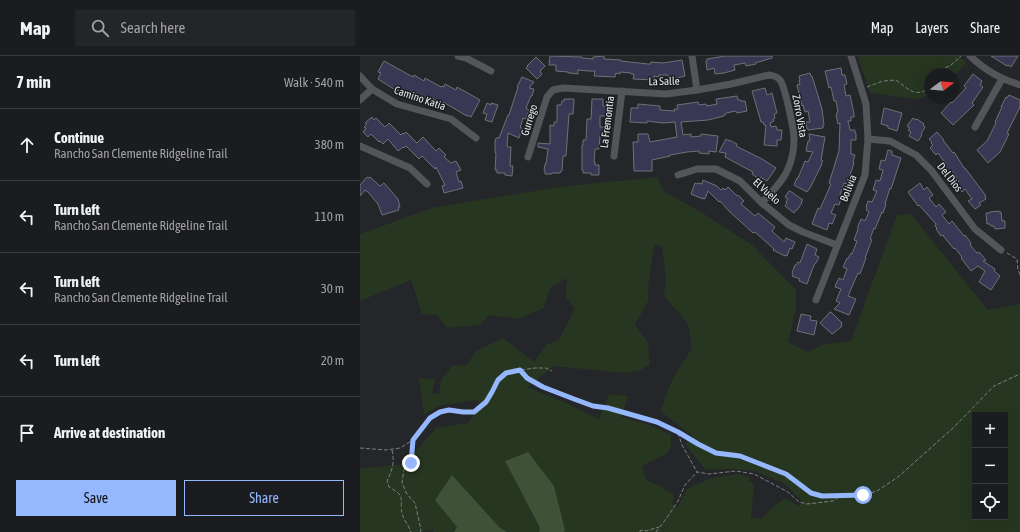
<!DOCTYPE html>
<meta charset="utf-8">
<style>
:root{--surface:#1b1c20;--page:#242529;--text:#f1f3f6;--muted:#a0a1a5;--line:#393a3e;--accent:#95b7fd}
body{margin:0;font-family:"Asap Condensed",sans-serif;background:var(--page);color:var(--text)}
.controls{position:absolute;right:12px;bottom:12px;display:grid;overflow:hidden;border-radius:0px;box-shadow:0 4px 16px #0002}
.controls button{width:36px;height:36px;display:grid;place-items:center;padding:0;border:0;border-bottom:1px solid var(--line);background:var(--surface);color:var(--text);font:20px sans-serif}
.compass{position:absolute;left:564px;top:12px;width:36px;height:36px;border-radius:50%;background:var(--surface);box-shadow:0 4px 16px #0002;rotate:74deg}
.stop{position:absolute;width:12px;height:12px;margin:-9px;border:3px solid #95b7fd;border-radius:50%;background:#fff}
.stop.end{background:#95b7fd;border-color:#fff;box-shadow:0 1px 4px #0008}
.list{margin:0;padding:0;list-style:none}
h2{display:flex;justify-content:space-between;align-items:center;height:52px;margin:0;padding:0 16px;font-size:17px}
h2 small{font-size:13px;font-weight:400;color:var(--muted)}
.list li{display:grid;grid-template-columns:26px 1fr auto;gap:12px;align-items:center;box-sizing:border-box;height:72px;padding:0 16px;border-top:1px solid var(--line)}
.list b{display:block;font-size:15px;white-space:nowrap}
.list p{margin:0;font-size:13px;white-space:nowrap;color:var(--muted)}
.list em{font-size:13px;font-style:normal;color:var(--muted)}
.actions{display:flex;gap:8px;padding:12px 16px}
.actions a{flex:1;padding:9px 0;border:1px solid var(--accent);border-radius:0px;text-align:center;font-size:14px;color:var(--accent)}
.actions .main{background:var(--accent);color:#111}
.icon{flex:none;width:22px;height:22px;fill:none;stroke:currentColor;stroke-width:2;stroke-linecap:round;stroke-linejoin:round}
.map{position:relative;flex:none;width:660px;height:476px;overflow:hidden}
header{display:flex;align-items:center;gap:24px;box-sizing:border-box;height:56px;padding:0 20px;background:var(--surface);border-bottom:1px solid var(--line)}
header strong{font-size:19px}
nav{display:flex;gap:22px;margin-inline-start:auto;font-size:14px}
.search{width:280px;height:36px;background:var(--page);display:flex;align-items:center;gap:10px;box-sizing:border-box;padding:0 14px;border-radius:0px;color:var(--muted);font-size:15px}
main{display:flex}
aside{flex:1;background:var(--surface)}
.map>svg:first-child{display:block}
.green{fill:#273620;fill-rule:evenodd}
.forest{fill:#3f5136}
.building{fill:#383854;stroke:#707075}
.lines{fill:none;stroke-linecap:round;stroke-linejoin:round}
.path{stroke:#7d7f82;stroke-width:1;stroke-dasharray:4 2;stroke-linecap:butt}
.minor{stroke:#535559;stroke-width:7}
.route{stroke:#95b7fd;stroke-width:5}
.labels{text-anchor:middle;stroke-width:3;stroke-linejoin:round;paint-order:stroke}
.street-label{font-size:11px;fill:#e6e7ea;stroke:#1b1c20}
</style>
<header>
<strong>Map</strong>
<div class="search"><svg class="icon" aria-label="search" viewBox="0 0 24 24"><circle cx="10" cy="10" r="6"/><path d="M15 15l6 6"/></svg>Search here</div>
<nav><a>Map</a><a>Layers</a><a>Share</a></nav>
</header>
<main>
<aside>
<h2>7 min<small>Walk · 540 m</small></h2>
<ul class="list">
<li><svg class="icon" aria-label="ahead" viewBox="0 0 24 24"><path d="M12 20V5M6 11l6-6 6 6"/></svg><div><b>Continue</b><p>Rancho San Clemente Ridgeline Trail</p></div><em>380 m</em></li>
<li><svg class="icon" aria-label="left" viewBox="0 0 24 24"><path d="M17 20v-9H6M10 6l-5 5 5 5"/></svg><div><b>Turn left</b><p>Rancho San Clemente Ridgeline Trail</p></div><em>110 m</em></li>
<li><svg class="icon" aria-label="left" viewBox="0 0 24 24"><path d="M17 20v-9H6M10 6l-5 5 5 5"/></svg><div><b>Turn left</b><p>Rancho San Clemente Ridgeline Trail</p></div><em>30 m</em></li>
<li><svg class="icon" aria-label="left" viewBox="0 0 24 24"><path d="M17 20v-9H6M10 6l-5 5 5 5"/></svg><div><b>Turn left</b></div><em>20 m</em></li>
<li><svg class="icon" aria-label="arrive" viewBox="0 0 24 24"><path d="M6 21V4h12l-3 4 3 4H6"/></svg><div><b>Arrive at destination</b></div></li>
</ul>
<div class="actions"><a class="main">Save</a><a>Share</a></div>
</aside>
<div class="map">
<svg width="660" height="476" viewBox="0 0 660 476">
<rect width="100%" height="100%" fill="#24262a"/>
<!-- green -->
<g class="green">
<path d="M498,0H600L606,7L594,20V18H570V39L558,43L510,37Z"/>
<path d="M297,121L305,136L341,156L392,189L436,234V252L428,286L447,296L465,288L491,285L537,159L551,158L628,254L660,248V476H204L205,473L168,396L145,405L180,472L179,476H147L139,471H98L94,476H73V474L59,476H0V412H5L45,408L76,372L108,367L121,350L117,344L82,349L64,358L59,322L75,323L72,338L79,337L82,322L93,309L106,310L116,295L143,282L174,306L187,288L198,285L215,253L206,241L207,222L190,232L184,252L158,263L129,259L120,269L87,272L77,259L62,258L51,224L0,245V178L72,152L199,131ZM294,189L302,190L306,224L304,240L328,268L332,292L313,322L300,355L334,381L325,388L346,414L373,413L395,415L425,428L442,446L439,450L425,442L410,453L402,463L391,462L394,427L389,426V421L377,418L351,422L327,433L317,452L313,448L314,439L300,430L286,424L282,410L306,398L311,391V379L287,368L261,361L268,340L249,338L239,363L206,347L167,331L194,310L265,317L278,315L290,309L288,287L275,269L288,245V232ZM615,359H645V461H615Z"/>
</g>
<!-- forest -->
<g class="forest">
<path d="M168,396L194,430L205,474L204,476H179L180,472L145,405Z"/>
<path d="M92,419L139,471L147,476H94L97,471L75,444Z"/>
</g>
<!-- building -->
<g class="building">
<path d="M190,0L222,1V2L233,3V1L244,0V3L261,4V5L288,8H291V6L303,7L322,4L325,20L309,24L308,19H299V21L294,20V24L273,23L274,18H271V17L260,16V18L256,17L255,21L234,20L235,15H228L218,14V18L210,17H208V16L196,15V9H189Z"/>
<path d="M365,0H412V2L395,7L396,8L386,10L385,7L374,9L375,14L364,17L355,18L354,12L347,14L346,5H347V3Z"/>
<path d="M631,0H658L651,11L648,9L647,10Z"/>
<path d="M176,1L185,10L180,15L182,18L177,23L166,12L168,10H167Z"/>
<path d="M24,5L53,21L54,19L64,25L65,22L81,31L82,30L84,31L85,28L96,34L97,31L120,44L111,61L107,59V60L83,46L82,48L69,40L67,43L66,42L65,43L51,35L49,39L38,34L37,35L18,23L21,17L18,16Z"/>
<path d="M481,12L482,19H485L487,28L484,29L486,40L490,39L494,58V61H491V65H488L490,74H495V77H496V84H491V98L495,99L493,106L494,107L487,128L484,127L480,139L482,140L479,149L475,148L471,157L476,159L472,168L469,167L467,174L452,168L458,152L460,153L471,128L469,127L479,95L480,67L478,68L476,59H477V56H478L476,45H474L471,31L469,32L465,15Z"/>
<path d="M450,17L451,20H452L462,53L464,69H463V72L448,74V73H447L446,66H450L448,55L445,56L443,49L442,50L437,29L440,28L439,24H440L439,20Z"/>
<path d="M613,18L622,25L620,29L623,31L612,47L614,49L593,69L581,57L591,46L592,47L606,32L604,30Z"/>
<path d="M162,21L174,26L169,32L174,33L172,40H171L170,42L166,52L169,54L166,63L163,62L160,72H162L159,82L148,77L147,91H151L150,110H153L152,120L145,119V117H137V114H135L136,97H135V85L136,82H139L148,59H149L158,31H157Z"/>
<path d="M405,32L407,39L412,37L417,57L414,58L415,62L413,63L414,65L410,67L411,71L416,70L417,74H422L421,84H417V90L404,89L406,69H404L403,66H401L392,35Z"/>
<path d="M649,39L660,44V51L647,77L649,78L640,96L628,107L617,94L627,85L636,67L635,66L642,51H641L646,41L647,42Z"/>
<path d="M377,40L378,44H380L381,45H385L387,55L377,57L376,55L366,57V58L364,59V60L348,64L321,66L323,79L331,78V81L341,80V78L358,80L356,96L349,95V98L339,97V95L327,96L310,99V100L292,104V115H274L273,86H278V78H288L290,86L317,81L315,66L303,67L287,65V67L270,66L271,52H278V48L300,50V54L315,55L314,53H318L317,49L338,46L339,49L346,48L347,50L357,48L356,43Z"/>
<path d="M204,43H214V47L213,58H209L206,100H203L202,115H201L200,117H192V118H185V115H184L185,108H186L188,93L178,91V87L190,88V69L194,70V66H197V49H201L202,45H204Z"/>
<path d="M232,43H243V50H248L247,60H240V71H244V77H243V80H240L239,93H235L234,106H235V109H239V119H231V117H223V114H222V89H223V84H226L227,63H231Z"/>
<path d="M127,47L131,49V47L138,49L132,66L125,64L127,58L123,57Z"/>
<path d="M524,52L542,57L537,75L528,72V70L521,68Z"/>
<path d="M12,61L14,64L16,62L25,71L29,67L41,79L43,77L44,78L46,76L57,87L63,81L76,95L79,92L86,99L84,101L91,107L96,105L101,114L96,116L99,126L101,125L103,132L84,137L82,130L85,129L76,111L75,113L62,100L59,103L46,90L44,92L43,91L38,95L28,83L23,88L20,85L19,86L11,78L8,81L3,76L6,72L4,71L7,68L5,67Z"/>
<path d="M553,62L556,64L557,63L564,68L563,69L565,71L561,78L562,79L558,85L549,80L551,76L548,74L550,72L547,70Z"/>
<path d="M577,76L584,84H583L593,97L594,96L604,112H605L626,140H625L626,143L619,147L621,149L615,153L608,145L612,143L605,133L602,136L600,133L596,128L599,125L592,115L589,118L587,116L582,110L586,108L578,97L576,99L570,92L573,89L571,87L572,86L569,83Z"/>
<path d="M449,78L465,81L461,104L463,105L461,108H462L450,132L447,136L434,129L437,122H438L445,105L448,106L453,96L446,95L448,85H450Z"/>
<path d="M366,83L369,85V84L377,88L376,90L402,103L416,112L407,125L400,121L399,123L392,118L393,116L365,101L366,97L359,96Z"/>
<path d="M528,94L532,95V99L541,102L531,133L530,132L525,148H526L523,157L522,156L515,173L514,172L510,183L512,184L511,186L505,202H506L500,218L498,217L488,240L496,243L489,259L474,253L480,247L476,245L481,233L475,231L476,228L479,222L483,224L487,213L483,211L487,202L488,203L491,197L492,198L497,185L494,184L498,173V170L501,163L505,165L509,156L506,154L507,152L506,151L508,145L512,146L517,135L513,134L516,124L520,125L523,114L519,113L521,104L525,105Z"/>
<path d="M7,121L9,122L10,121L20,130L24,127L38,143L40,151H38L39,154L22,159L18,148L8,136L5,134L0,140V129Z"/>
<path d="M343,124L357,130L361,134L363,132L365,134L368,131L376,139L379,140L384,145L381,148L395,160L398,157L415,171L412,175L424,186L426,182L435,186L432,193L430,192L427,200L425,199V200L413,194L414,193L395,176L393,177L369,155L360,145L359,146L348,135L345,143L343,142V143L331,138L335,127L337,128L338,127L342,128Z"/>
<path d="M560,127L564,134L567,131L573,139L569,142L576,151L579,148L586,156L582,159L589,168L592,165L604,180L605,179L611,187L610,189L617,197L619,196L626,204L623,205L635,213L634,215L640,220L631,234L619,226L625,215L618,210L611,215L601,202L602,201L595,192L594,193L584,181L583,179L581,180L576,173L577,172L575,170L576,168L559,149L558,150L548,136Z"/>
<path d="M429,135H430L443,144L441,146L442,147L437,154H436L434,157L425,150L427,147L426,146L428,143L425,141Z"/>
<path d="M639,155V156H641L642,165H645V172L635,173L634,170H631L630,168H627L626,157H630V156Z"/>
<path d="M447,188L457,193L455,199L459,201L456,207L454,209L447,228L439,225L440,223L432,220L433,218L432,217L435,209H436L438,206L440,207Z"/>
<path d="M470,256H471L482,267L481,269L482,270L475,276L472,278L460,267Z"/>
<path d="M441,258L451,260L450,264L457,265L454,279L437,275Z"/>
</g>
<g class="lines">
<!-- path -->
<g class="path">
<path d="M576,18L578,14L590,10L601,0"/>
<path d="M507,31L523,25L536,24C549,33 554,42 570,32"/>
<path d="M647,197L657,203L658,214L660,219"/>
<path d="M161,314L175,312H186L192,315"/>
<path d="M318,377L322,389L337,416L349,418L376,415L394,418L428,436L439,446L447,448L473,445L479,441"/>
<path d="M53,385L51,407L44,413L42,427L47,438L55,447L61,474L60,476"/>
<path d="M0,392L26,394L40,392L53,384L70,362L80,356L89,354L103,356H114L126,346L138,324L146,317L160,314L167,321L183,331L233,350L248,352L297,366L318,376L337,388L357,397L380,400L427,418L451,437L462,440L503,439L517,435L538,421L593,372L634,330L660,318"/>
<path d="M32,394C35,407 32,414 27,425L29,431C47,441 39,442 42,458C44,464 49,470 51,476"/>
<path d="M280,476V475L282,474L286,475L299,471"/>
<path d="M296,476L306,463L318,445L325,429L337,416"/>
</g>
<!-- minor -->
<g class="minor">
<path d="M98,0L106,2L131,15"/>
<path d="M332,0L337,34"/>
<path d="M610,0C626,15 639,22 660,29"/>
<path d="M0,20L12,33L37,48L91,63L116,82"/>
<path d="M0,44L12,33"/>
<path d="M615,71L642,23"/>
<path d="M508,83L530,85L556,99L571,114L615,173L641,194"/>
<path d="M0,90L50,112L67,128"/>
<path d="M254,100L262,35"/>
<path d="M168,101L187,41L193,34L203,32L306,38L337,34L371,28L409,19C414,20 417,20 420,24C425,31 434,73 434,83C434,93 432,104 428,113C423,126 411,136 402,147"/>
<path d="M318,119L337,113H356L380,125L402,147L429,169L443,176L477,189"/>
<path d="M456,244L505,119L508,83L506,48L491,0"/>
</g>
</g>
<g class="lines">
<!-- route -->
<path class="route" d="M51,407L53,384L70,362L80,356L89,354L103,356H114L126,346L132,336L138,324L146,317L160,314L167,322L183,331L214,343L233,350L248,352L297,366L318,376L338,388L356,397L380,400L426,418L451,437L462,440L503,439"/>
</g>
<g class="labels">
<!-- street labels -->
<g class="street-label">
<text transform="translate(304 25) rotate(-1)" y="4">La Salle</text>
<text transform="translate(60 42) rotate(19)" y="4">Camino Katia</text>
<text transform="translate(440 60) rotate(80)" y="4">Zorro Vista</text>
<text transform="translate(169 64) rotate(-73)" y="4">Gurrego</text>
<text transform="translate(247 66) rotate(-83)" y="4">La Fremontia</text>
<text transform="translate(590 121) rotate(52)" y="4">Del Dios</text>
<text transform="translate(488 132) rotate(-69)" y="4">Bolivia</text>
<text transform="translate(407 135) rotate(42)" y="4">El Vuelo</text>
</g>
</g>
</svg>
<div class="controls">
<button>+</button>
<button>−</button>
<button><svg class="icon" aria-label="locate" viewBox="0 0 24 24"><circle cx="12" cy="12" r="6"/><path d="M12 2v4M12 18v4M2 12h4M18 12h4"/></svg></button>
</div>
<svg class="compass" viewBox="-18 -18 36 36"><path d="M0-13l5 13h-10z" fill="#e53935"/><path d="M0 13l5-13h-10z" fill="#a0a1a5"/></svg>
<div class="stop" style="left:503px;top:439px"></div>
<div class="stop end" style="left:51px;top:407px"></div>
</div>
</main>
